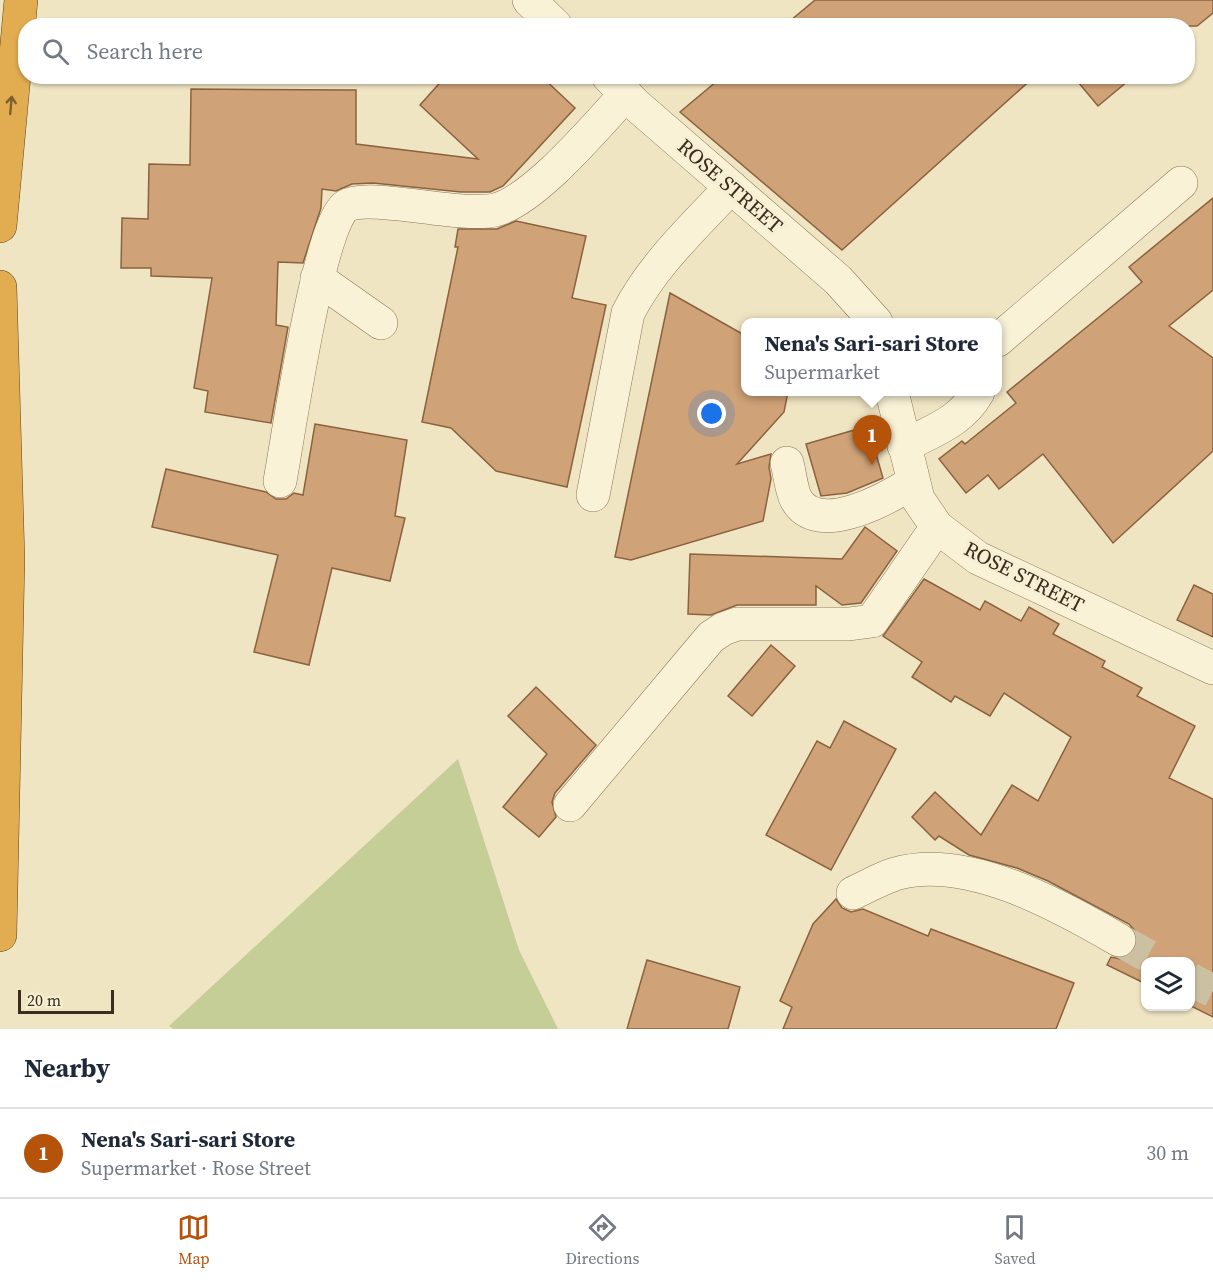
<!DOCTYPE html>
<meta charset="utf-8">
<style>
:root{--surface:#fff;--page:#f2f2f3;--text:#1f2937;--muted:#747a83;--line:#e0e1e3;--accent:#b45309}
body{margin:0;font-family:"Source Serif 4",serif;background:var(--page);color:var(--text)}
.controls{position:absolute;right:18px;bottom:18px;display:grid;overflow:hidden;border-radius:12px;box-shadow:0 2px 4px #0004}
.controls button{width:54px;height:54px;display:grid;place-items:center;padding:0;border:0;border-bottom:2px solid var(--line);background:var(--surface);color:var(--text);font:30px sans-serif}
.scale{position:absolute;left:18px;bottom:15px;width:96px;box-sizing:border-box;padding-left:6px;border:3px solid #3a2d1e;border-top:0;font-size:16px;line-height:21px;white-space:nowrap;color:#3a2d1e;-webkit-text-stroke:4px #f7efd3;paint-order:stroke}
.you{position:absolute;left:712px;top:414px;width:21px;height:21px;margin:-15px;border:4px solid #fff;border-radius:50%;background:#1a73e8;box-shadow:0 0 0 9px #1a73e833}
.badge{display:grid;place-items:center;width:39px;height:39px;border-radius:50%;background:var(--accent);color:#fff;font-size:20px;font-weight:700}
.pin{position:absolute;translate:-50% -50px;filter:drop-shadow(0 2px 3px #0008)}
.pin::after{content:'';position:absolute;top:32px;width:21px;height:18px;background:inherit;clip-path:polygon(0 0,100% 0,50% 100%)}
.popup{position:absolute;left:741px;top:318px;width:261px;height:78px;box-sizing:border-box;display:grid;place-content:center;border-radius:12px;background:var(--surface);filter:drop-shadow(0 2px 4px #0005);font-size:20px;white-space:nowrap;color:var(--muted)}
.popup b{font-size:22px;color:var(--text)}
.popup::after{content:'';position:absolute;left:50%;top:100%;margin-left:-12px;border:12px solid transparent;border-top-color:var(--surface)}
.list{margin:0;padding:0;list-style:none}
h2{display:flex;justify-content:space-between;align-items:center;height:78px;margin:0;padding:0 24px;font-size:26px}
h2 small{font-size:20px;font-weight:400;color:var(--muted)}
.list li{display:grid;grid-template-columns:39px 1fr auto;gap:18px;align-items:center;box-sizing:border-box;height:90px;padding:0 24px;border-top:2px solid var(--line)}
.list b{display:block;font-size:22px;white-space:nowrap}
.list p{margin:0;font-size:20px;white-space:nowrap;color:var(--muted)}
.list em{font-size:20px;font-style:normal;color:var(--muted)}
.icon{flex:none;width:33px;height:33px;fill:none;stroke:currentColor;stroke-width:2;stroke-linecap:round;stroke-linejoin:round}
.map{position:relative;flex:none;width:1213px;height:1029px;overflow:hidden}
.search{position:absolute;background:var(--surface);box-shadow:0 2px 4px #0004;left:18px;right:18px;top:18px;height:66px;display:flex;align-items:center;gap:15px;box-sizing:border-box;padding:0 21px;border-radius:24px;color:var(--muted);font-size:22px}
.sheet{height:168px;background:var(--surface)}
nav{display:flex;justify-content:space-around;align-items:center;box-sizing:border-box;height:84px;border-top:2px solid var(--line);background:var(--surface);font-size:16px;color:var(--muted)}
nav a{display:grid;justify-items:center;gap:3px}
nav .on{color:var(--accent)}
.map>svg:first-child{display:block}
.green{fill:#c4ce96}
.building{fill:#cfa277;stroke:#8b623e;stroke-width:1.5}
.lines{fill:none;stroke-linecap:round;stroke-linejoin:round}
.minor-tunnel{stroke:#ccc0a2;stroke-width:33;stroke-dasharray:33 16;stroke-linecap:butt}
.minor-casing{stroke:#8b7759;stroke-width:34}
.highway-casing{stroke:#58442d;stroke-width:34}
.minor{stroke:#faf2d7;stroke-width:33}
.highway{stroke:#e2ac51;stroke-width:33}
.oneway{stroke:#7d6032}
.labels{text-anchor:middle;stroke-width:6;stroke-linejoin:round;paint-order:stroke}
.street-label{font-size:21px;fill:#3a2d1e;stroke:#f7efd3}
</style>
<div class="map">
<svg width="1213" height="1029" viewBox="0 0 1213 1029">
<rect width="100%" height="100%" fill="#f0e5c3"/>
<!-- green -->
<path class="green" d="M458,759L519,950L558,1029H173L169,1026Z"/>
<!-- building -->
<g class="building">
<path d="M815,0H1213V13L1197,26H784Z"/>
<path d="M446,76H541L575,108L503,186L490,192H461L373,183L352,184L336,191L322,189L321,208L303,263L278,262L276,325L288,327L271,423L205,412L208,391L194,388L212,278L151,276V268H121L122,218L148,219L149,164L190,165L191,89L356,90V144L478,159L420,105Z"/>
<path d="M723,76H1035L842,250L680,112Z"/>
<path d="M1073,76H1134L1098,106Z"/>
<path d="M1213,198V290L1169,326L1213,358V451L1113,543L1043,454L999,489L988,475L966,493L939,459L962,441L965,444L1016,403L1007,392L1142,282L1129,267Z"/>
<path d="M516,221L586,236L572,298L606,305L567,487L496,471L451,428L422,422L458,247H455L458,229H497Z"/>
<path d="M670,293L746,336V392H788L784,412L737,464L771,454L769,467L771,479L763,521L631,560L615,557Z"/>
<path d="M315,424L407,440L395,516L405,518L390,581L332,568L309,665L254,652L278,555L152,527L166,469L266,492L276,499H286L294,493L303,495Z"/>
<path d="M868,426L883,478L847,493L821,496L806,444Z"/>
<path d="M865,527L897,551L861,603L842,605L816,586V605H737L711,615L688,614L690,554L842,559Z"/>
<path d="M924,579L980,610L985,601L1021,621L1029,607L1059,624L1053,634L1105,661L1102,667L1142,688L1137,696L1195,726L1169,778L1213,799V1017L1191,1006V962H1146V984L1107,965L1111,957L1120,959L1128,956L1135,949L1138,939L1135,931L1129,924L1048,881L1017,868L969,855L939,836L935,840L912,817L935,792L981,835L1012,785L1038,801L1071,737L1004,693L990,716L955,696L951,702L912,677L922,662L883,636Z"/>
<path d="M1194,585L1213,594V637L1177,620Z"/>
<path d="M771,645L795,666L752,716L728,696Z"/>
<path d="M536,687L596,745L555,793L552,802L556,817L539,837L503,807L547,754L508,716Z"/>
<path d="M844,721L896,749L831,870L766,835L817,741L830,748Z"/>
<path d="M836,899L842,908L851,912L863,909L928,936L931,929L1074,983L1056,1029H783L792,1007L780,1001L813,924Z"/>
<path d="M647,960L740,987L728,1029H627Z"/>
</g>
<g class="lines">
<!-- minor-tunnel -->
<g class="minor-tunnel">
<path d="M1119,940L1159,962"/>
<path d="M1190,979L1213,991"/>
</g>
<!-- minor casing -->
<g class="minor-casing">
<g id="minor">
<path d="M529,0L556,26"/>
<path d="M608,76L635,104L838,280L876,322"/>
<path d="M317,278L381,323"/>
<path d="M998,340L1181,183"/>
<path d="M892,392L918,499L937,527L978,558L1213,668"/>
<path d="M904,446C934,430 961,422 978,392"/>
<path d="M787,463C790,474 791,489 796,499C817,538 887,499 913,482"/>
<path d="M280,481C288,438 319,222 346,206C369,192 458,218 495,210C535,200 597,125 626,94"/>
<path d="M593,495L628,313C653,264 694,227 731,187"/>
<path d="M570,805L711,637L723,629L737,624H849L872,621L937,527"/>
<path d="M853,893C866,887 880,879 895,874C966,853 1059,905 1119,940"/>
</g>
</g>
<!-- highway casing -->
<g class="highway-casing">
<g id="highway">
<path d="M0,226L21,0"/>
<path d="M0,287L8,559L0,935"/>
</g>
</g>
<!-- minor -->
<use href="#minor" class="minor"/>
<!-- highway -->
<use href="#highway" class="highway"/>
</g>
<!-- one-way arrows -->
<defs><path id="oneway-shaft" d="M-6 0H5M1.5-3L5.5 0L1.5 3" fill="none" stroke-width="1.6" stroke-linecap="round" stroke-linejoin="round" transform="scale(1.5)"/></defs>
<use class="oneway" href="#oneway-shaft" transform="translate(11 105) rotate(-85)"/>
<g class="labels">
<!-- street labels -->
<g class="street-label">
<text transform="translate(730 186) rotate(41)" y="7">ROSE STREET</text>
<text transform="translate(1024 577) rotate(27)" y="7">ROSE STREET</text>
</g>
</g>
</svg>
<div class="controls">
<button><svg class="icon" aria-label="layers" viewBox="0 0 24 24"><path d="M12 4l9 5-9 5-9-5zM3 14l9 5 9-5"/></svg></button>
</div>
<div class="scale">20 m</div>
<div class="you"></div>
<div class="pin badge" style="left:872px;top:465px">1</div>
<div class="popup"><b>Nena's Sari-sari Store</b>Supermarket</div>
<div class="search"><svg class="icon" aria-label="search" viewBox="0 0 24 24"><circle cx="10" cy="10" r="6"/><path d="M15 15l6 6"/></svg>Search here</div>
</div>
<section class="sheet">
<h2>Nearby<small></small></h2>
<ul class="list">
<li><span class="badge">1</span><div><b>Nena's Sari-sari Store</b><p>Supermarket · Rose Street</p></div><em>30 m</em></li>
</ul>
</section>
<nav>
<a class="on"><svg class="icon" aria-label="map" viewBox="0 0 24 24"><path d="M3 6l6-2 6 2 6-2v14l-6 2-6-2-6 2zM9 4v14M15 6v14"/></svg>Map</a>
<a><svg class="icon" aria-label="directions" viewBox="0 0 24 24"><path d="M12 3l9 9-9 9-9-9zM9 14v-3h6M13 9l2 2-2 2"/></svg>Directions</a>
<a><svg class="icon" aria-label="saved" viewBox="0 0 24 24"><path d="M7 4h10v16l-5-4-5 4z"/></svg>Saved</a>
</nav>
